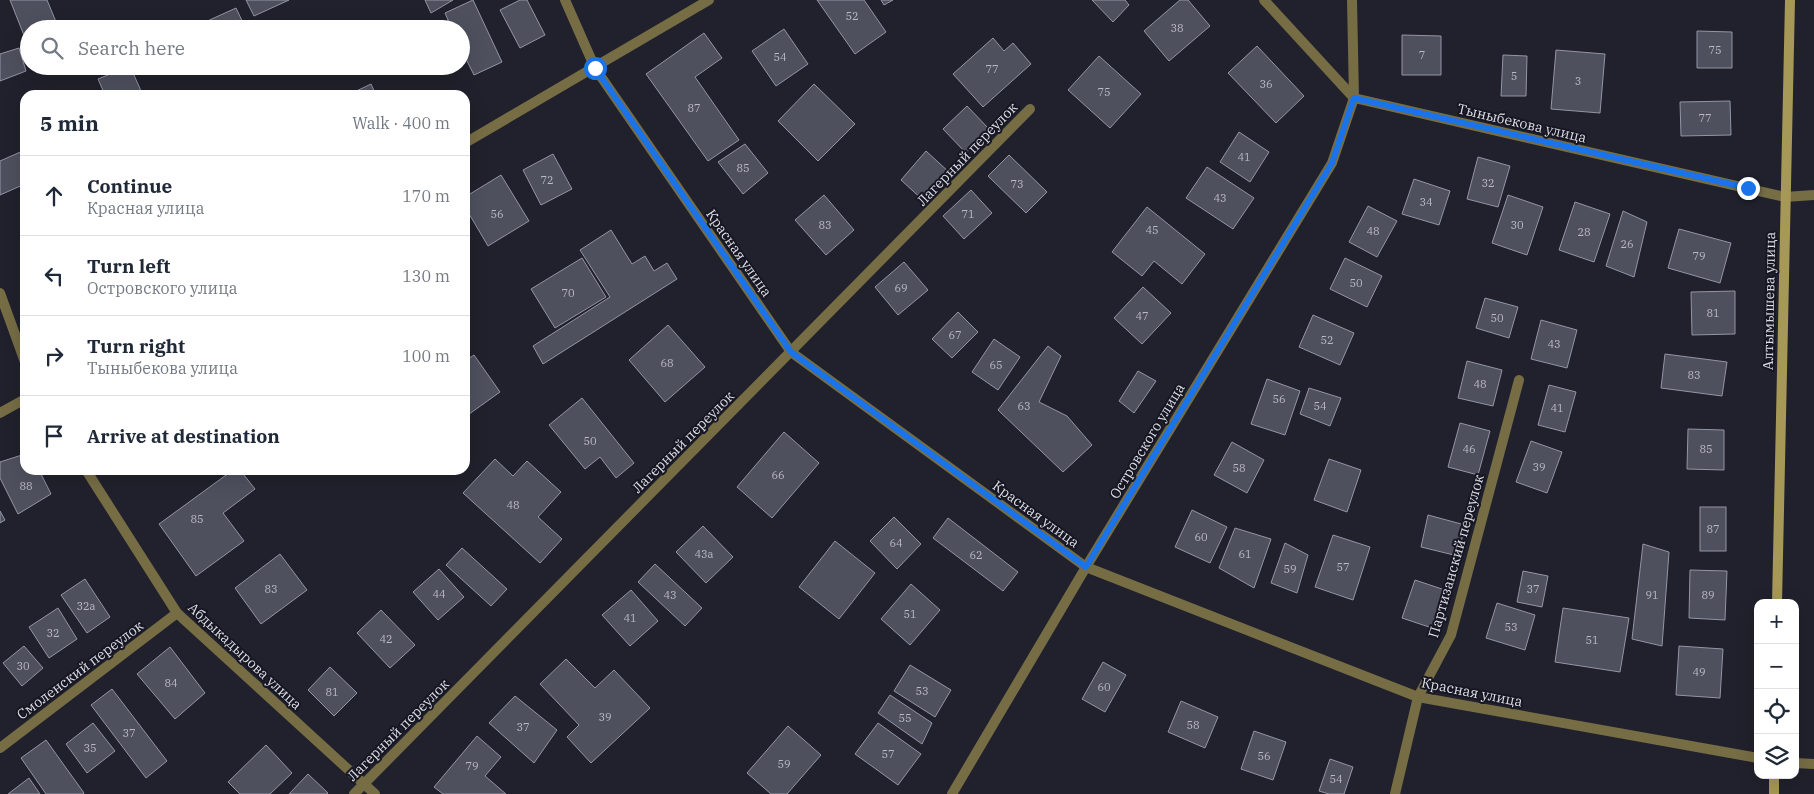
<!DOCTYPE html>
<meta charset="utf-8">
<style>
:root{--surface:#fff;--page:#f2f2f3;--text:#1f2937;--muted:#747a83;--line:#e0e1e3}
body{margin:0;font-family:"IBM Plex Serif",serif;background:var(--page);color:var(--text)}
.controls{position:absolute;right:15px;bottom:15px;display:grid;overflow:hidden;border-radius:10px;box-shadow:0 5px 20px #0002}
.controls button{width:45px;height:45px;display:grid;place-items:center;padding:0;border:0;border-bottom:1px solid var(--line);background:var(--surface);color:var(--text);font:25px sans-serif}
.stop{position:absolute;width:15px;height:15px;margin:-11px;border:4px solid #1a73e8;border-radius:50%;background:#fff}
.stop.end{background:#1a73e8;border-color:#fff;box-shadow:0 1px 5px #0008}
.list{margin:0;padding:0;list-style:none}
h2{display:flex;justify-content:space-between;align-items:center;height:65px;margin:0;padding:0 20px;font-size:21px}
h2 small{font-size:16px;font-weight:400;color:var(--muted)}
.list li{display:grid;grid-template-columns:32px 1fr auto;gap:15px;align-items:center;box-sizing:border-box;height:80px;padding:0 20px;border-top:1px solid var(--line)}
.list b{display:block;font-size:19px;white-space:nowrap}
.list p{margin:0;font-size:16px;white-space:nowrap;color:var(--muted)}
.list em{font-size:16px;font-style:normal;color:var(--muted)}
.icon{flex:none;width:28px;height:28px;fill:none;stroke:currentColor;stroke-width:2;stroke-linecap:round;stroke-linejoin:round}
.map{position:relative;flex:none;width:1814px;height:794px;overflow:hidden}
.search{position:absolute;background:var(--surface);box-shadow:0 5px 20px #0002;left:20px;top:20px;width:450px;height:55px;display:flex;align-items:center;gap:12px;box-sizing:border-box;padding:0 18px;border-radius:28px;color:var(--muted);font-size:19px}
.panel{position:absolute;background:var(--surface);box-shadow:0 5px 20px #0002;left:20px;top:90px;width:450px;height:385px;border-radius:15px}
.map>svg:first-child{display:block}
.building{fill:#4f505e;stroke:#9495a5}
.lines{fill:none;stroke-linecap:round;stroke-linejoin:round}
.minor{stroke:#766d45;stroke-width:10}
.secondary{stroke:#a69857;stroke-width:10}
.route{stroke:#1a73e8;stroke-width:6}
.labels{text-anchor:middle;stroke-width:4;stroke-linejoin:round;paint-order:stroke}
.number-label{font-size:11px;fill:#babac4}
.street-label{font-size:14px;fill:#dddee6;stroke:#161723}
</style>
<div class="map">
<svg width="1814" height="794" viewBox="0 0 1814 794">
<rect width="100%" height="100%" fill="#20212c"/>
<!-- building -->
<g class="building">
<path d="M10,0H47L59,29H29V48Z"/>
<path d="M246,0H289L254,16Z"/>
<path d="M425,0H453L431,13Z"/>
<path d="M473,0L502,62L474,75L461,49V29H452L445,13Z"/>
<path d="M520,0H527L545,35L520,48L500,10Z"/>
<path d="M817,0H864L886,32L855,54Z"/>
<path d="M881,0H893L884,5Z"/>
<path d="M1092,0H1125L1129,5L1113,22Z"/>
<path d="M1180,0H1188L1210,26L1169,61L1144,31Z"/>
<path d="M236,8L246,29H193L192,28Z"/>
<path d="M409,21L414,29H395Z"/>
<path d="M784,29L808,64L776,86L752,51Z"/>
<path d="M1697,31L1732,32V68H1697Z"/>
<path d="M704,33L722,58L695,77L739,140L708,161L646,74Z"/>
<path d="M1402,35L1441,36V75H1402Z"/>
<path d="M993,38L1004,51L1013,43L1031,64L983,107L953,74Z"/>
<path d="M1257,46L1304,96L1276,123L1228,73Z"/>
<path d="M19,48L26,71L0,81V54Z"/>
<path d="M1556,50L1605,54L1600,113L1551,109Z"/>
<path d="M1503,55L1527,56L1526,96H1501Z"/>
<path d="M1099,56L1141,94L1110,128L1068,90Z"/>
<path d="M130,66L141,91L133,95H105L98,79Z"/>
<path d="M384,66H402L388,74Z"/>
<path d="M371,84L376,95H348Z"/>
<path d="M814,84L855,124L818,161L778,121Z"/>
<path d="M1730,101L1731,135L1681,136L1680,102Z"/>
<path d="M967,106L990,130L966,153L943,129Z"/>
<path d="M1239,132L1269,152L1250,182L1220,162Z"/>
<path d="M745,144L768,173L743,194L718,162Z"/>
<path d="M25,150V184L0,195V161Z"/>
<path d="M926,151L950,173L925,202L901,180Z"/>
<path d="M553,154L572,189L541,205L523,170Z"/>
<path d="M1009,155L1047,192L1026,213L988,176Z"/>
<path d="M1478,157L1510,166L1498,207L1467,199Z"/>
<path d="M1207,167L1254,198L1233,229L1186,198Z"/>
<path d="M501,175L529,221L488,246L465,207V197Z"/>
<path d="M1414,179L1450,191L1439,225L1402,214Z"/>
<path d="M971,190L992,213L964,239L943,216Z"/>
<path d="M824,195L854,230L826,255L795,220Z"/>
<path d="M1508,195L1543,207L1527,255L1492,243Z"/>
<path d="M1575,202L1610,214L1594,262L1559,250Z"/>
<path d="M1368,206L1397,221L1377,257L1349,242Z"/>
<path d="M1147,207L1205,254L1182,284L1154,261L1142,276L1112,252Z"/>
<path d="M1623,211L1647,222L1634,277L1606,266Z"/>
<path d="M1679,229L1731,243L1720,283L1668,268Z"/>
<path d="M611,230L632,264L645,256L654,271L667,263L677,279L543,364L533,346L610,297L580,250Z"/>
<path d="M582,258L606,297L555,328L531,289Z"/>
<path d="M1345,258L1382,276L1367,307L1330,289Z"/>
<path d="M904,262L928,290L898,315L875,287Z"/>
<path d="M1143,287L1171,313L1142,344L1114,318Z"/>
<path d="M1735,291V334L1692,335L1691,292Z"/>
<path d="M1485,298L1518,307L1509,338L1476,328Z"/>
<path d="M958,312L978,332L952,358L932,339Z"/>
<path d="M1313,315L1354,333L1340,365L1299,347Z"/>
<path d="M1541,320L1577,330L1567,368L1531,359Z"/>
<path d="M668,325L705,367L665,402L629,360Z"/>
<path d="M994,339L1020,357L998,390L972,372Z"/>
<path d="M1048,346L1061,356L1039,402L1067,416L1092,445L1063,472L998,410Z"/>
<path d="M1665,354L1727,362L1722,396L1661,388Z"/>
<path d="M474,355L500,392L465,417V361Z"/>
<path d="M1467,361L1502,370L1493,406L1458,398Z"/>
<path d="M1138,371L1156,381L1134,413L1119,401Z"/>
<path d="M1267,379L1300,391L1285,435L1251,424Z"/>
<path d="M1549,385L1576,392L1565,432L1538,425Z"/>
<path d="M1309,388L1341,398L1330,426L1300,414Z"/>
<path d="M582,398L634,463L616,478L600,457L585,469L549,425Z"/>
<path d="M1460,423L1490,431L1478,475L1448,467Z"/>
<path d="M1688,429L1724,430V470L1687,469Z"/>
<path d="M784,432L819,463L772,518L737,487Z"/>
<path d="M1531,441L1562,452L1547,493L1516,482Z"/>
<path d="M1232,442L1264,460L1247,493L1214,475Z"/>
<path d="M25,454V470H39L51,494L18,514L0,478V462Z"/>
<path d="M495,459L513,476L527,461L561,492L538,517L562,539L540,563L463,493Z"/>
<path d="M1329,459L1361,470L1347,512L1314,500Z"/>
<path d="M233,470H240L255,489L223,513L244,541L196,576L159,524Z"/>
<rect x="1700" y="507" width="26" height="44"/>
<path d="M1192,510L1227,527L1210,563L1175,547Z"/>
<path d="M0,511L5,520L0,523Z"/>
<path d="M1428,515L1465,525L1458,556L1421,547Z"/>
<path d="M894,517L921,544L897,569L870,541Z"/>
<path d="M948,518L1018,572L1003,591L933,538Z"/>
<path d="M703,526L733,557L706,583L676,552Z"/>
<path d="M1235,528L1271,539L1254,588L1219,568Z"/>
<path d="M1333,535L1370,547L1353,600L1315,587Z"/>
<path d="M835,541L875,573L839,619L799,587Z"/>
<path d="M1285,543L1308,555L1297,593L1271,583Z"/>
<path d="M1643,544L1669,552L1662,646L1632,639Z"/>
<path d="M462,548L507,589L491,606L446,565Z"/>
<path d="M280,554L307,590L261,624L235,588Z"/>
<path d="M655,564L702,608L685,626L638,582Z"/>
<path d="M439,569L464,597L438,620L413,592Z"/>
<path d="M1690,570L1727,571L1725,620L1689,618Z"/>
<path d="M1523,571L1548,576L1542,607L1517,602Z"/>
<path d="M85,579L110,617L87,633L61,595Z"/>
<path d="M1415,580L1451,592L1438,630L1402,618Z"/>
<path d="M911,584L940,610L910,645L881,619Z"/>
<path d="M631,590L658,621L630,646L602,615Z"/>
<path d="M1497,603L1535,615L1525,650L1486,638Z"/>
<path d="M58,608L77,639L49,658L29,627Z"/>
<path d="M1563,608L1629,618L1620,672L1555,662Z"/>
<path d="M381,610L415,645L390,668L357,633Z"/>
<path d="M24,646L43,668L22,686L3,663Z"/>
<path d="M1679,646L1723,649L1720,698L1676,695Z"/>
<path d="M170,647L205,693L175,719L137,674Z"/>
<path d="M566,659L595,688L614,670L650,708L591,763L567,737L579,725L540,684Z"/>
<path d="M1103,662L1126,675L1105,712L1082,699Z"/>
<path d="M910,665L951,690L935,717L894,691Z"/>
<path d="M330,667L357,693L334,716L308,690Z"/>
<path d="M112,689L167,761L146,778L91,705Z"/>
<path d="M890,695L932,723L922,744L878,713Z"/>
<path d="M515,696L557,730L534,763L489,723Z"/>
<path d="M1181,701L1218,717L1205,748L1168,732Z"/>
<path d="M93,723L115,751L87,773L66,744Z"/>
<path d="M878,723L921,754L898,785L855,754Z"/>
<path d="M788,726L821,755L787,794H771L747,773Z"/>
<path d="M1254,731L1286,742L1273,780L1241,769Z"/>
<path d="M477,736L501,757L485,776L506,794H443L434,787Z"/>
<path d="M46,740L84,793L83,794H46L21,758Z"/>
<path d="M266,745L292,773L270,794H240L228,782Z"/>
<path d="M1330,759L1353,767L1344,794H1329L1319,791Z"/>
<path d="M308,774L328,793L326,794H289Z"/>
<path d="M29,778L40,794H8Z"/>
</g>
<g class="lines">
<!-- minor -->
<g class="minor">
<path d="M565,0L595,68L791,352L1086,567L1418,697L1758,758"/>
<path d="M1264,0L1354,98L1785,197L1814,195"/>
<path d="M465,143L709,0"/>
<path d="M0,293L25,362"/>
<path d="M0,413L25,399"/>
<path d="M86,470L177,613L375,794"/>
<path d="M0,748L177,613"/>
<path d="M1795,763L1814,764"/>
<path d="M354,794L1030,109"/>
<path d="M952,794L1086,567L1332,163L1354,98L1352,0"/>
<path d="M1395,794L1418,697L1451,635L1519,380"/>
</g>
<!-- secondary -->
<g class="secondary">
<path d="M1777,603L1790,0"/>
<path d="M1774,794V775"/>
</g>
</g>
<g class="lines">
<!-- route -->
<path class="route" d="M595,68L791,352L1086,567L1332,163L1354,98L1748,188"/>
</g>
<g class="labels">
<!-- number labels -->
<g class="number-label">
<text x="852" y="20">52</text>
<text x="1177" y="32">38</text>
<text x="1715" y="54">75</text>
<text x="1422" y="59">7</text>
<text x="780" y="61">54</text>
<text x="992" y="73">77</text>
<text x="1514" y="80">5</text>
<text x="1578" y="85">3</text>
<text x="1266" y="88">36</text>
<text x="1104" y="96">75</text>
<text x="694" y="112">87</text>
<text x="1705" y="122">77</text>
<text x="1244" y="161">41</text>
<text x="743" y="172">85</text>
<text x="547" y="184">72</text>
<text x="1488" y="187">32</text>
<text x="1017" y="188">73</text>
<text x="1220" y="202">43</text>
<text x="1426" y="206">34</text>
<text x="497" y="218">56</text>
<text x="968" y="218">71</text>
<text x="825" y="229">83</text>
<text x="1517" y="229">30</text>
<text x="1152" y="234">45</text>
<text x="1373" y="235">48</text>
<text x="1584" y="236">28</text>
<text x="1627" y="248">26</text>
<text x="1699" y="260">79</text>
<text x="1356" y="287">50</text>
<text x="901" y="292">69</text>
<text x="568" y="297">70</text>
<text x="1713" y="317">81</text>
<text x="1142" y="320">47</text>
<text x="1497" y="322">50</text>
<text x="955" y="339">67</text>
<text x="1327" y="344">52</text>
<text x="1554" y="348">43</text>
<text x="667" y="367">68</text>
<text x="996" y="369">65</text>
<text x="1694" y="379">83</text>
<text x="1480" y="388">48</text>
<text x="1279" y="403">56</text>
<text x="1024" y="410">63</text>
<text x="1320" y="410">54</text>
<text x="1557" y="412">41</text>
<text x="590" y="445">50</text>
<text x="1469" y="453">46</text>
<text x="1706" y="453">85</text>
<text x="1539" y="471">39</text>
<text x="1239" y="472">58</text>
<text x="778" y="479">66</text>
<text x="26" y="490">88</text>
<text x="513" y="509">48</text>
<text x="197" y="523">85</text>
<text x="1713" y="533">87</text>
<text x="1201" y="541">60</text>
<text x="896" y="547">64</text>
<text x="704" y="558">43a</text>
<text x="1245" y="558">61</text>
<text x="976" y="559">62</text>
<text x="1343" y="571">57</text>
<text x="1290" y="573">59</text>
<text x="271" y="593">83</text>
<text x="1533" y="593">37</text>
<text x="439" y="598">44</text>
<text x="670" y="599">43</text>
<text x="1652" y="599">91</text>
<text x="1708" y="599">89</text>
<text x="86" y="610">32а</text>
<text x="910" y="618">51</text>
<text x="630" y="622">41</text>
<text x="1511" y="631">53</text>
<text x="53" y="637">32</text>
<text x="386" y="643">42</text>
<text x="1592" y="644">51</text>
<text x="23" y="670">30</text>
<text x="1699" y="676">49</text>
<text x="171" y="687">84</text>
<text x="1104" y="691">60</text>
<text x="922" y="695">53</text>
<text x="332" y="696">81</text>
<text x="605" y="721">39</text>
<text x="905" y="722">55</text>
<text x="1193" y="729">58</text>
<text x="523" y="731">37</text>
<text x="129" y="737">37</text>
<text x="90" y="752">35</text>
<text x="888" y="758">57</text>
<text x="1264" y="760">56</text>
<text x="784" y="768">59</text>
<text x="472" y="770">79</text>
<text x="1336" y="783">54</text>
</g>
<!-- street labels -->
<g class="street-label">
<text transform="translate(1522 123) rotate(13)" y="5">Тыныбекова улица</text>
<text transform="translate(967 154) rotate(-46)" y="5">Лагерный переулок</text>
<text transform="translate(739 253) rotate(55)" y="5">Красная улица</text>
<text transform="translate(1769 301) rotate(-89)" y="5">Алтымышева улица</text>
<text transform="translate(1147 441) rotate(-59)" y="5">Островского улица</text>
<text transform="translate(683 442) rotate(-45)" y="5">Лагерный переулок</text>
<text transform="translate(1036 514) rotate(36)" y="5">Красная улица</text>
<text transform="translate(1456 556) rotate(-74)" y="5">Партизанский переулок</text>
<text transform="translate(245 656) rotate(43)" y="5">Абдыкадырова улица</text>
<text transform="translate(80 670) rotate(-37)" y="5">Смоленский переулок</text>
<text transform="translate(1472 692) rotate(11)" y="5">Красная улица</text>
<text transform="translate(398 730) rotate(-45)" y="5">Лагерный переулок</text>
</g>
</g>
</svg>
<div class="controls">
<button>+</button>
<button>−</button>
<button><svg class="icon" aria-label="locate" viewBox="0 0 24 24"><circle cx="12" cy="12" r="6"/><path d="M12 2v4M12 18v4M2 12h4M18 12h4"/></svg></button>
<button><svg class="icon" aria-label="layers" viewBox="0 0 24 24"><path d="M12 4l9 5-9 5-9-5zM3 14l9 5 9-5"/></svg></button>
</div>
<div class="stop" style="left:595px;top:68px"></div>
<div class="stop end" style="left:1748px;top:188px"></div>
<div class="search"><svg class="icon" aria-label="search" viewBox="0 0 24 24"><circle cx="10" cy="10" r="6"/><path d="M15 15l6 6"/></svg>Search here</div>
<section class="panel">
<h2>5 min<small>Walk · 400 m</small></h2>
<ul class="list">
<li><svg class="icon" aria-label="ahead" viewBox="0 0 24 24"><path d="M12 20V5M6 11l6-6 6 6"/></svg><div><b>Continue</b><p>Красная улица</p></div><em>170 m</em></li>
<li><svg class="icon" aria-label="left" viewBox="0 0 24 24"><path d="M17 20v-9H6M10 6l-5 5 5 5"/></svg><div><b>Turn left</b><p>Островского улица</p></div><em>130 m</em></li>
<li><svg class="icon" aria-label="right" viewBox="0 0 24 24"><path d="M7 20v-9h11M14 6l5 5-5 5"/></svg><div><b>Turn right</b><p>Тыныбекова улица</p></div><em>100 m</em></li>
<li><svg class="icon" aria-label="arrive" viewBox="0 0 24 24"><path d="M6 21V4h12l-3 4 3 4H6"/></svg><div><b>Arrive at destination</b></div></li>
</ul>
</section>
</div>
